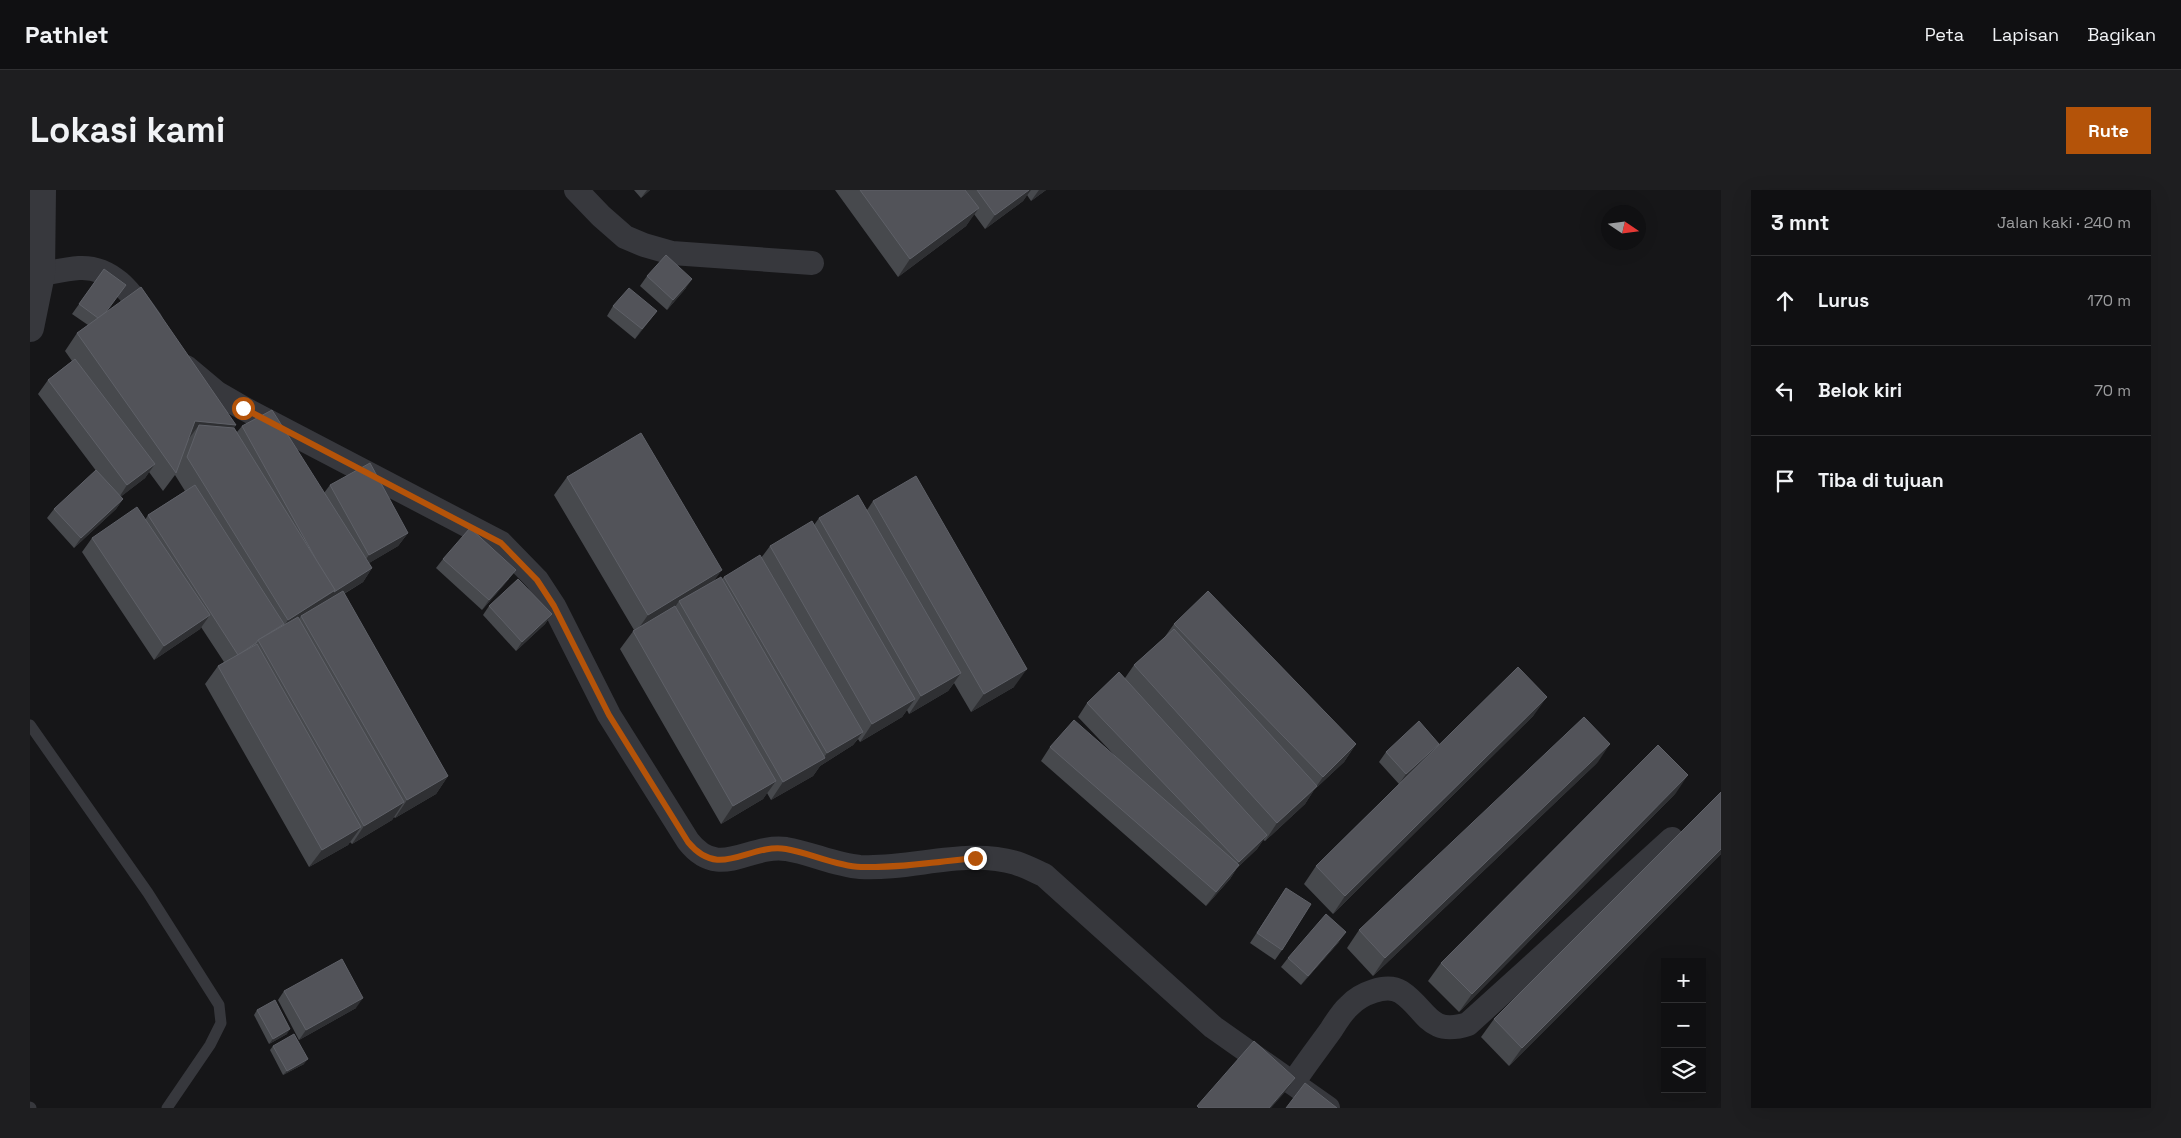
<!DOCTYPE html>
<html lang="id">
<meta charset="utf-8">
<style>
:root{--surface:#101012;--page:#1e1e20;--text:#f1f3f6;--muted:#9c9d9f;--line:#303032;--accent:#b45309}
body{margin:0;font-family:"Space Grotesk",sans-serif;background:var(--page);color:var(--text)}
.controls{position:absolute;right:15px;bottom:15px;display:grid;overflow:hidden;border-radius:0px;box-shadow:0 5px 20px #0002}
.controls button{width:45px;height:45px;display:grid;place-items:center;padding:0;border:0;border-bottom:1px solid var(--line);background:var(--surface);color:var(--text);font:25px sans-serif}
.compass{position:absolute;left:1571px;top:15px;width:45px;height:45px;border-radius:50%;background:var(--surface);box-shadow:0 5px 20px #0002;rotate:103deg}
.stop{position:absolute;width:15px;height:15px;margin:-11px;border:4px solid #b45309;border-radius:50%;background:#fff}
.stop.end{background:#b45309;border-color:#fff;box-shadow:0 1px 5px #0008}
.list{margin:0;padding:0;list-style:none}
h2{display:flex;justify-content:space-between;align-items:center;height:65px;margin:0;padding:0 20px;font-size:21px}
h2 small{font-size:16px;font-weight:400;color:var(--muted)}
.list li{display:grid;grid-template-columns:32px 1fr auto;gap:15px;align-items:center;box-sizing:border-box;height:90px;padding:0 20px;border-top:1px solid var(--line)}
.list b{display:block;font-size:19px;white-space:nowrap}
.list em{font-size:16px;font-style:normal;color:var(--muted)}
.icon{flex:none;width:28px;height:28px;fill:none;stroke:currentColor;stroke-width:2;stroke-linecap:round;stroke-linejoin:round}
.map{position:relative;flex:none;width:1691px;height:918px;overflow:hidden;border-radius:0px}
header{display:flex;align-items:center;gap:30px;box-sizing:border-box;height:70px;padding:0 25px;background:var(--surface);border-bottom:1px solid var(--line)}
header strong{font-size:24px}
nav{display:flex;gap:28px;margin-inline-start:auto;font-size:18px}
.intro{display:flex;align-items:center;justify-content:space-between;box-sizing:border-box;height:120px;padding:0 30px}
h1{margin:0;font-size:35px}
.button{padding:12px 22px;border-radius:0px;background:var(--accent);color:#fff;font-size:18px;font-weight:700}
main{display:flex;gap:30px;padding:0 30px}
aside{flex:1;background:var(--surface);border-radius:0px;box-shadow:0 5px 20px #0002}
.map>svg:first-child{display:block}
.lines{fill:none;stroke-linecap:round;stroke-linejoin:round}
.service{stroke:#37383d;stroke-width:11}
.minor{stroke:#37383d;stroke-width:24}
.tertiary{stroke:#37383d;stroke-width:28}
.wall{fill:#47494d}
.shaded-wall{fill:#2f3033}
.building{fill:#525359;stroke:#5f6168}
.route{stroke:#b45309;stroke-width:6}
</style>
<header>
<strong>Pathlet</strong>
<nav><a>Peta</a><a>Lapisan</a><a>Bagikan</a></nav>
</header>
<div class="intro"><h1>Lokasi kami</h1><a class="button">Rute</a></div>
<main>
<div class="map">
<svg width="1691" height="918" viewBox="0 0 1691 918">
<rect width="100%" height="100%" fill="#161618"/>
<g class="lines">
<!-- service -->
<g class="service">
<path d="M0,535L118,703L189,815L191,833L180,855L137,918"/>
<path d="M0,917L1,918"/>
</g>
<!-- minor -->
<g class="minor">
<path d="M546,0L571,26L595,47L614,55L642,63L782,73"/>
<path d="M11,84C23,82 36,79 49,78C84,76 103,106 121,131"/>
<path d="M156,177L187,203L213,218L471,353L507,390L524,416L579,525L658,651C689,691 718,654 756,659C781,663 805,675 830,677C882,680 935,658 986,673C995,676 1005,681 1014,685L1183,837L1298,918"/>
<path d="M1263,893C1275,875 1288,858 1301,840C1306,832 1312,822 1319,816C1330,804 1356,793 1371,802C1397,819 1398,847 1438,834L1642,649"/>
</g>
<!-- tertiary -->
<path class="tertiary" d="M0,138L11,84L12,0"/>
</g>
<!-- wall -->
<g class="wall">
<path d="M604,0H620L611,8Z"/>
<path d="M805,0H1016L1001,11L997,5L993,11L955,39L944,24L936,36L868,87Z"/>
<path d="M74,79L77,122L206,235L204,238L207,242L212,236L294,303L300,295L378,343L368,356L339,373L342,378L333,392L314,404L418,586L406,604L365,628L364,627L362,630L322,654L320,652L318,655L279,677L175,494L188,476L194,472L171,437L170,439L124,470L52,362L62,348L115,330L118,325L155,301L145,285L133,301L119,282L115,288L90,307L93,309L86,319L44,358L17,328L24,319L67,282L8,204L18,190L42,171L35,161L47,143L58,135L42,124Z"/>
<path d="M617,86L656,98L637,120L610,96Z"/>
<path d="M583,116L627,121L605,149L577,126Z"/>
<path d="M537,287L684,391L692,389L694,387L731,368L740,356L784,335L789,328L837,320L843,311L984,497L941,522L924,493L918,501L879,524L877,520L872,527L830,552L828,549L823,555L790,576L783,586L741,610L737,603L733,609L691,634L590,459L604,440L524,305Z"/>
<path d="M413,369L479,389L452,420L406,378Z"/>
<path d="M459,416L522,424L515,434L486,461L453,425Z"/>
<path d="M1144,434L1326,554L1314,572L1284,600L1275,614L1235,651L1233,650L1227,659L1207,678L1200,689L1176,716L1011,571L1020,557L1088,569L1048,527L1057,513L1095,488L1104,475L1134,448Z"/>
<path d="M1504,525L1303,724L1274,694L1286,676L1369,594L1349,572L1356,562L1406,559Z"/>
<path d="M1568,572L1343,786L1317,758L1329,740Z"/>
<path d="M1691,602V664L1479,876L1451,847L1464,829Z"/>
<path d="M1646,603L1429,822L1398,791L1411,773Z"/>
<path d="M1256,698L1252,760L1245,770L1220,753Z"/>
<path d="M1309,752L1271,795L1251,777L1258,768Z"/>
<path d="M254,801L326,818L269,850L248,810Z"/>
<path d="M227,820L257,844L239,854L224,825Z"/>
<path d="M243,856L274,874L253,885L240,860Z"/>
</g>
<!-- shaded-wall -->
<g class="shaded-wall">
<path d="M617,0H620L611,8Z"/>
<path d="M999,0H1001L993,11L955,39L965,25Z"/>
<path d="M1009,0H1016L1001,11Z"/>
<path d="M949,18L936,36L868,87L880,69Z"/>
<path d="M662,89L656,98L637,120L643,110Z"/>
<path d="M627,121L620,130L605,149L612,139Z"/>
<path d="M165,231L206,235L194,253L169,235L158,250Z"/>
<path d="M125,274L115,288L88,309L97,295Z"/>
<path d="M93,309L86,319L44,358L51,348Z"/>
<path d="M378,343L368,356L329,379L339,365Z"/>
<path d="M342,378L333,392L295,415L271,426L264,436L246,448L258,430Z"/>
<path d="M486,380L479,389L452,420L459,410Z"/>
<path d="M692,380L679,398L649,411L643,420L606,442L618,425Z"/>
<path d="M522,424L515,434L486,461L492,452Z"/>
<path d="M180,425L170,439L124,470L134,456Z"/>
<path d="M997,479L984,497L941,522L954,504Z"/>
<path d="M931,483L918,501L879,524L891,506Z"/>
<path d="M1517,507L1504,525L1303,724L1315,706Z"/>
<path d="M885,509L872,527L830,552L842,534Z"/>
<path d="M833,542L823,555L790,576L783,586L741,610L753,592L793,569L797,563Z"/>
<path d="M1326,554L1314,572L1284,600L1275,614L1235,651L1247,633L1284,600L1293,587Z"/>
<path d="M1409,554L1402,563L1369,594L1376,584Z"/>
<path d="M1580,554L1568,572L1343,786L1355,768Z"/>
<path d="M1658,585L1646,603L1429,822L1442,804Z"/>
<path d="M418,586L406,604L365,628L377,610Z"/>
<path d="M746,591L733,609L691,634L703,616Z"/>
<path d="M374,612L362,630L322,654L334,636Z"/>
<path d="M331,637L318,655L279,677L292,660Z"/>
<path d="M1237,645L1227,659L1207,678L1200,689L1176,716L1209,672Z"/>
<path d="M1691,659V664L1479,876L1492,858Z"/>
<path d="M1316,742L1309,752L1271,795L1278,786Z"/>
<path d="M333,808L326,818L269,850L276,840Z"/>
<path d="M260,839L257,844L239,854L243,849Z"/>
<path d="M278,869L274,874L253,885L257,881Z"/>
<path d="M1265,888L1256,901L1241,918H1239Z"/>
</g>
<!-- building -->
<g class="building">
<path d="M830,0H935L949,18L880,69Z"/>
<path d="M947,0H999L965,25Z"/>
<path d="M636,65L662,89L643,110L617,86Z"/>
<path d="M74,79L96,95L76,122L68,128L49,114Z"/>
<path d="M111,97L206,235L165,231L146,283L47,143Z"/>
<path d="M599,98L627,121L612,139L583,116Z"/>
<path d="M45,169L125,274L97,295L18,190Z"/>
<path d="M242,220L342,378L304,402L305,400L287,371L212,236Z"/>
<path d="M169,235L204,238L305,400L258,430L157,267Z"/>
<path d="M611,243L692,380L618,425L537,287Z"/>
<path d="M340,273L378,343L339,365L300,295Z"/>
<path d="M66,280L93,309L51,348L24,319Z"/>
<path d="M886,286L997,479L954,504L843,311Z"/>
<path d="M165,295L254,434L228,450L226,453L208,465L118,325Z"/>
<path d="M828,305L931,483L891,506L789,328Z"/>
<path d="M107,317L180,425L134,456L62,348Z"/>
<path d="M782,331L885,509L842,534L740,356Z"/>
<path d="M440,338L486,380L459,410L413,369Z"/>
<path d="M730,365L833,542L797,563L694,387Z"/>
<path d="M691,387L795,568L753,592L649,411Z"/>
<path d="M488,389L522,424L492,452L459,416Z"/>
<path d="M313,401L418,586L377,610L271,426Z"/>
<path d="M1178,401L1326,554L1293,587L1144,434Z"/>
<path d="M645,416L746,591L703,616L603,441Z"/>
<path d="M268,427L374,612L334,636L228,450Z"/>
<path d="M1144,439L1287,596L1247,633L1104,475Z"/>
<path d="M227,454L331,637L292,660L188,476Z"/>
<path d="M1488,477L1517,507L1315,706L1286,676Z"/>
<path d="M1089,482L1237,645L1209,672L1057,513Z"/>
<path d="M1554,527L1580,554L1355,768L1329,740Z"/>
<path d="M1044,530L1209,675L1186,702L1020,557Z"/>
<path d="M1389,531L1409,554L1376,584L1356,562Z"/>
<path d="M1628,555L1658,585L1442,804L1411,773Z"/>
<path d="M1691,602V659L1492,858L1464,829Z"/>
<path d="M1256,698L1281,714L1252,760L1227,743Z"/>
<path d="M1296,724L1316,742L1278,786L1258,768Z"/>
<path d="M312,769L333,808L276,840L254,801Z"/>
<path d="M245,810L260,839L243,849L227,820Z"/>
<path d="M264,844L278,869L257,881L243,856Z"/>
<path d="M1224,851L1265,888L1239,918H1169L1167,916Z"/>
<path d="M1275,893L1307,918H1256Z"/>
</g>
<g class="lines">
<!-- route -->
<path class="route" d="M213,218L471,353L507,390L524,416L579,525L658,652C690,691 718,653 756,659C781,663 805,676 831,677C868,678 908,672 945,668"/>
</g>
</svg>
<div class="controls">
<button>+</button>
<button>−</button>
<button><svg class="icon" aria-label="layers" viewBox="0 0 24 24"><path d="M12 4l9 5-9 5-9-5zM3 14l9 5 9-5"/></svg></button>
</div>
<svg class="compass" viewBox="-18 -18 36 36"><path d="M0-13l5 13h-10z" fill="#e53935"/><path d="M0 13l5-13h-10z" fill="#9c9d9f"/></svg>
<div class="stop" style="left:213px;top:218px"></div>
<div class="stop end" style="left:945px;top:668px"></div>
</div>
<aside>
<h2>3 mnt<small>Jalan kaki · 240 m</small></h2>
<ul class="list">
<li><svg class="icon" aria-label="ahead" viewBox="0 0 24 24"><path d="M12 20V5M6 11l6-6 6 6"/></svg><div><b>Lurus</b></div><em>170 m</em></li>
<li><svg class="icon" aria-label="left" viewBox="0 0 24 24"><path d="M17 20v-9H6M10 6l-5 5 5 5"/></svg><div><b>Belok kiri</b></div><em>70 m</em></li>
<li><svg class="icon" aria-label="arrive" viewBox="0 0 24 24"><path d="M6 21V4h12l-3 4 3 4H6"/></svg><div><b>Tiba di tujuan</b></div></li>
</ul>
</aside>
</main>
